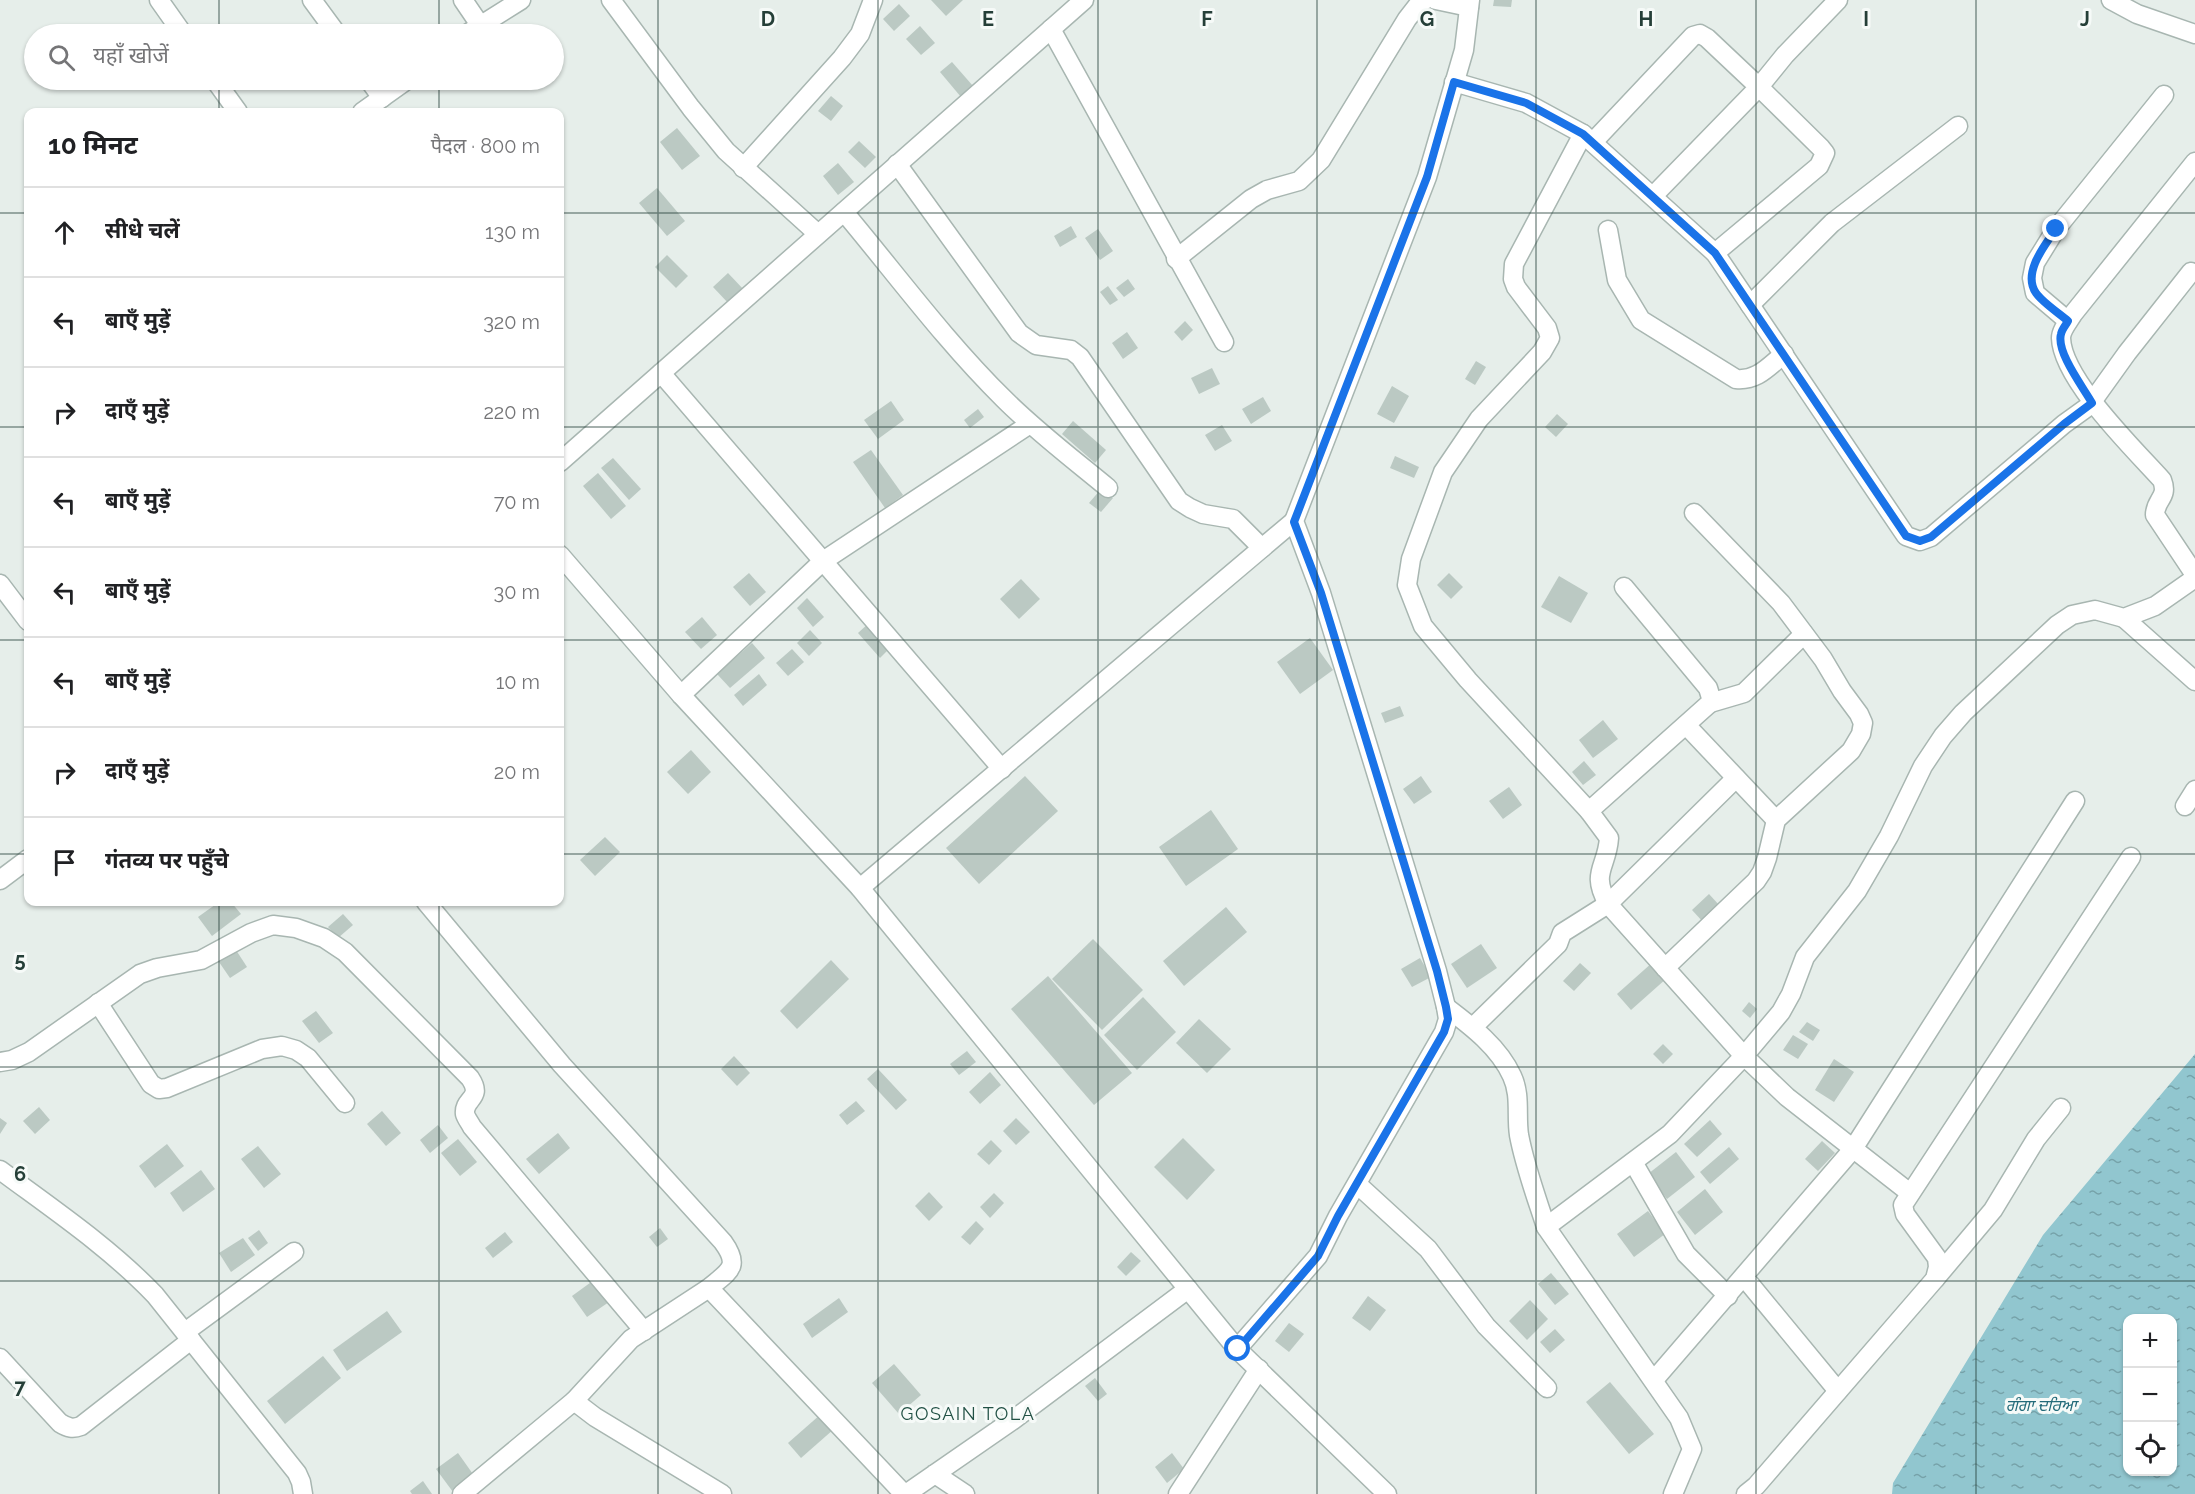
<!DOCTYPE html>
<html lang="hi">
<meta charset="utf-8">
<style>
:root{--surface:#fff;--page:#f2f2f2;--text:#202124;--muted:#757577;--line:#e0e0e0}
body{margin:0;font-family:Raleway,"Noto Sans Devanagari","Noto Sans Gurmukhi",sans-serif;background:var(--page);color:var(--text)}
.controls{position:absolute;right:18px;bottom:18px;display:grid;overflow:hidden;border-radius:12px;box-shadow:0 2px 4px #0004}
.controls button{width:54px;height:54px;display:grid;place-items:center;padding:0;border:0;border-bottom:2px solid var(--line);background:var(--surface);color:var(--text);font:30px sans-serif}
.stop{position:absolute;width:18px;height:18px;margin:-14px;border:4px solid #1a73e8;border-radius:50%;background:#fff}
.stop.end{background:#1a73e8;border-color:#fff;box-shadow:0 2px 6px #0008}
.list{margin:0;padding:0;list-style:none}
h2{display:flex;justify-content:space-between;align-items:center;height:78px;margin:0;padding:0 24px;font-size:26px}
h2 small{font-size:20px;font-weight:400;color:var(--muted)}
.list li{display:grid;grid-template-columns:39px 1fr auto;gap:18px;align-items:center;box-sizing:border-box;height:90px;padding:0 24px;border-top:2px solid var(--line)}
.list b{display:block;font-size:22px;white-space:nowrap}
.list em{font-size:20px;font-style:normal;color:var(--muted)}
.icon{flex:none;width:33px;height:33px;fill:none;stroke:currentColor;stroke-width:2;stroke-linecap:round;stroke-linejoin:round}
.map{position:relative;flex:none;width:2195px;height:1494px;overflow:hidden}
.search{position:absolute;background:var(--surface);box-shadow:0 2px 4px #0004;left:24px;top:24px;width:540px;height:66px;display:flex;align-items:center;gap:15px;box-sizing:border-box;padding:0 21px;border-radius:33px;color:var(--muted);font-size:22px}
.panel{position:absolute;background:var(--surface);box-shadow:0 2px 4px #0004;left:24px;top:108px;width:540px;height:798px;border-radius:12px}
.map>svg:first-child{display:block}
.water{fill:url(#water-ripples);fill-rule:evenodd}
.building{fill:#bbc9c3}
.lines{fill:none;stroke-linecap:round;stroke-linejoin:round}
.minor-casing{stroke:#a8b6b1;stroke-width:21}
.tertiary-casing{stroke:#a8b6b1;stroke-width:21}
.minor{stroke:#fff;stroke-width:18}
.tertiary{stroke:#fff;stroke-width:18}
.route{stroke:#1a73e8;stroke-width:8}
.grid{fill:none;stroke:#253f38;stroke-width:1.5;stroke-opacity:0.55}
.labels{text-anchor:middle;stroke-width:6;stroke-linejoin:round;paint-order:stroke}
.water-label{font-size:16px;font-style:italic;fill:#226a79;stroke:#f6faf8}
.quarter-label{font-size:18px;letter-spacing:1.5px;fill:#225145;stroke:#f6faf8}
.grid-label{font-size:20px;text-anchor:middle;font-weight:bold;fill:#253f38;stroke:#f6faf8;stroke-width:6;stroke-linejoin:round;paint-order:stroke}
</style>
<div class="map">
<svg width="2195" height="1494" viewBox="0 0 2195 1494">
<defs>
<pattern id="water-ripples" width="26" height="14" patternUnits="userSpaceOnUse" patternTransform="scale(1.5)"><rect width="26" height="14" fill="#91c6cf"/><path d="M2 4q2-2 4 0t4 0M15 11q2-2 4 0t4 0" fill="none" stroke="#76a2a9"/></pattern>
</defs>
<rect width="100%" height="100%" fill="#e6eeea"/>
<!-- water -->
<path class="water" d="M2195,1054V1494H1892L1893,1483L2043,1235ZM2128,1318H2172V1472H2128Z"/>
<!-- building -->
<g class="building">
<path d="M931,0H963L946,16Z"/>
<path d="M1494,0H1512L1511,7L1493,6Z"/>
<path d="M899,4L910,16L894,31L883,19Z"/>
<path d="M920,26L935,43L921,55L906,39Z"/>
<path d="M952,62L973,86L961,97L940,72Z"/>
<path d="M831,96L843,106L831,121L818,111Z"/>
<path d="M677,128L700,156L682,170L660,142Z"/>
<path d="M859,141L876,157L865,168L848,152Z"/>
<path d="M838,163L854,182L838,195L823,176Z"/>
<path d="M657,188L685,221L667,236L639,203Z"/>
<path d="M1071,226L1077,237L1060,247L1054,236Z"/>
<path d="M1098,229L1113,251L1100,260L1085,238Z"/>
<path d="M667,255L688,276L676,288L655,267Z"/>
<path d="M728,273L745,291L730,305L713,287Z"/>
<path d="M1128,279L1135,289L1124,297L1116,288Z"/>
<path d="M1108,286L1118,300L1110,305L1100,292Z"/>
<path d="M1185,321L1193,330L1182,341L1174,332Z"/>
<path d="M1127,332L1138,348L1123,359L1112,343Z"/>
<path d="M1476,361L1486,367L1475,385L1465,379Z"/>
<path d="M1212,368L1220,384L1199,394L1191,378Z"/>
<path d="M1392,386L1409,396L1394,423L1377,414Z"/>
<path d="M1263,397L1271,411L1251,424L1242,409Z"/>
<path d="M891,401L904,420L878,439L864,420Z"/>
<path d="M978,409L984,417L970,428L964,420Z"/>
<path d="M1557,414L1568,424L1556,437L1545,427Z"/>
<path d="M1073,421L1106,450L1095,463L1062,434Z"/>
<path d="M1222,425L1232,441L1215,451L1205,435Z"/>
<path d="M871,450L903,495L885,508L853,462Z"/>
<path d="M1395,456L1419,467L1414,478L1390,468Z"/>
<path d="M613,458L641,489L629,500L601,468Z"/>
<path d="M598,473L626,506L611,519L583,486Z"/>
<path d="M1101,489L1113,498L1101,512L1089,503Z"/>
<path d="M749,573L766,592L750,606L733,587Z"/>
<path d="M1449,573L1463,587L1451,599L1437,585Z"/>
<path d="M1559,576L1588,593L1571,623L1541,607Z"/>
<path d="M1021,579L1040,599L1019,619L1000,599Z"/>
<path d="M807,598L824,617L813,627L797,608Z"/>
<path d="M702,617L717,635L701,649L685,632Z"/>
<path d="M869,623L891,647L880,658L858,633Z"/>
<path d="M810,630L822,643L809,656L797,643Z"/>
<path d="M1310,638L1333,670L1300,694L1277,662Z"/>
<path d="M752,643L765,658L730,688L717,674Z"/>
<path d="M792,649L804,662L788,676L776,663Z"/>
<path d="M759,674L767,685L743,706L734,695Z"/>
<path d="M1400,706L1404,716L1385,723L1381,713Z"/>
<path d="M1603,720L1618,739L1593,758L1579,740Z"/>
<path d="M691,750L711,772L688,794L667,772Z"/>
<path d="M1584,761L1596,775L1583,785L1572,772Z"/>
<path d="M1025,776L1058,811L979,884L946,848Z"/>
<path d="M1421,776L1432,792L1414,804L1403,789Z"/>
<path d="M1509,787L1522,805L1503,819L1489,801Z"/>
<path d="M1211,810L1238,849L1186,886L1159,847Z"/>
<path d="M605,837L620,852L595,876L580,860Z"/>
<path d="M1709,894L1720,906L1703,922L1692,910Z"/>
<path d="M219,902H231L241,914L212,936L198,917Z"/>
<path d="M1226,907L1247,932L1184,986L1163,961Z"/>
<path d="M343,914L353,925L338,938L328,927Z"/>
<path d="M1093,939L1143,990L1102,1030L1052,979Z"/>
<path d="M1481,944L1497,968L1467,988L1451,964Z"/>
<path d="M236,950L247,967L230,978L219,962Z"/>
<path d="M1420,958L1431,977L1412,987L1401,969Z"/>
<path d="M831,960L849,979L797,1029L780,1011Z"/>
<path d="M1653,962L1667,978L1631,1010L1617,994Z"/>
<path d="M1580,963L1591,973L1574,991L1563,981Z"/>
<path d="M1048,976L1132,1073L1094,1105L1011,1009Z"/>
<path d="M1143,997L1176,1032L1137,1070L1104,1035Z"/>
<path d="M1749,1002L1757,1009L1750,1018L1742,1011Z"/>
<path d="M316,1011L333,1033L319,1043L302,1021Z"/>
<path d="M1199,1019L1231,1049L1207,1073L1176,1043Z"/>
<path d="M1807,1022L1820,1030L1813,1041L1799,1032Z"/>
<path d="M1793,1035L1808,1044L1798,1059L1783,1050Z"/>
<path d="M1663,1044L1673,1054L1663,1064L1653,1054Z"/>
<path d="M967,1051L976,1062L959,1075L950,1064Z"/>
<path d="M734,1056L750,1073L737,1086L721,1069Z"/>
<path d="M1834,1059L1854,1072L1834,1102L1815,1090Z"/>
<path d="M878,1069L907,1100L896,1110L867,1079Z"/>
<path d="M990,1072L1001,1085L980,1104L969,1092Z"/>
<path d="M856,1101L865,1111L847,1125L839,1115Z"/>
<path d="M39,1107L50,1120L35,1134L23,1121Z"/>
<path d="M382,1111L401,1133L386,1146L367,1124Z"/>
<path d="M0,1118L7,1123L0,1134Z"/>
<path d="M1016,1118L1030,1132L1016,1145L1003,1131Z"/>
<path d="M1710,1120L1722,1134L1697,1157L1684,1144Z"/>
<path d="M438,1125L448,1138L430,1153L420,1140Z"/>
<path d="M558,1133L570,1148L539,1174L526,1159Z"/>
<path d="M1183,1138L1215,1170L1187,1200L1154,1167Z"/>
<path d="M458,1139L477,1162L460,1176L441,1153Z"/>
<path d="M991,1140L1002,1151L989,1165L977,1154Z"/>
<path d="M1822,1141L1835,1153L1818,1171L1805,1159Z"/>
<path d="M167,1144L184,1166L155,1188L139,1166Z"/>
<path d="M258,1146L281,1174L264,1188L241,1159Z"/>
<path d="M1729,1147L1739,1159L1710,1184L1700,1172Z"/>
<path d="M1676,1152L1695,1177L1667,1199L1648,1174Z"/>
<path d="M201,1170L215,1189L183,1212L170,1193Z"/>
<path d="M1705,1189L1723,1212L1695,1235L1677,1212Z"/>
<path d="M929,1192L943,1207L929,1221L915,1206Z"/>
<path d="M994,1193L1004,1203L990,1218L980,1207Z"/>
<path d="M1648,1211L1665,1234L1634,1257L1617,1234Z"/>
<path d="M976,1221L984,1229L970,1245L961,1237Z"/>
<path d="M660,1228L668,1239L657,1247L649,1237Z"/>
<path d="M259,1230L268,1243L258,1251L248,1238Z"/>
<path d="M505,1232L513,1242L493,1258L485,1248Z"/>
<path d="M243,1238L255,1255L231,1272L219,1253Z"/>
<path d="M1131,1252L1141,1261L1126,1276L1117,1267Z"/>
<path d="M1551,1273L1569,1294L1555,1305L1538,1284Z"/>
<path d="M594,1280L609,1302L587,1317L572,1296Z"/>
<path d="M1368,1296L1386,1310L1370,1331L1352,1318Z"/>
<path d="M839,1298L848,1312L812,1338L803,1324Z"/>
<path d="M1530,1300L1548,1319L1527,1340L1509,1321Z"/>
<path d="M387,1311L402,1332L347,1371L333,1350Z"/>
<path d="M1289,1323L1304,1334L1289,1352L1275,1341Z"/>
<path d="M1555,1329L1565,1340L1550,1353L1540,1342Z"/>
<path d="M323,1356L341,1378L285,1424L267,1401Z"/>
<path d="M894,1364L921,1395L899,1414L872,1383Z"/>
<path d="M1095,1378L1107,1394L1098,1401L1085,1386Z"/>
<path d="M1610,1382L1654,1434L1629,1454L1586,1402Z"/>
<path d="M821,1414L834,1429L801,1458L788,1443Z"/>
<path d="M458,1453L475,1477L453,1492L436,1469Z"/>
<path d="M1172,1453L1184,1469L1167,1483L1155,1467Z"/>
<path d="M423,1481L432,1494H412L410,1491Z"/>
</g>
<g class="lines">
<!-- minor casing -->
<g class="minor-casing">
<g id="minor">
<path d="M159,0L183,34"/>
<path d="M312,0L337,34"/>
<path d="M463,0L480,25"/>
<path d="M611,0L691,108L726,151L818,234"/>
<path d="M1436,0L1469,7"/>
<path d="M2111,0L2137,14L2195,34"/>
<path d="M1051,29L1224,342"/>
<path d="M467,34L521,0"/>
<path d="M215,80L238,112"/>
<path d="M369,80L382,98"/>
<path d="M1454,82L1526,103L1583,134L1715,253L1906,536L1920,541L1931,537L2064,424L2089,406L2127,353L2191,272"/>
<path d="M362,112L407,80"/>
<path d="M1583,134L1514,264L1513,279L1516,287L1547,328L1550,338L1542,352L1479,419L1443,472L1411,559L1407,585L1423,626L1468,680L1589,811L1609,838C1607,868 1590,872 1608,904L1744,1056L1787,1097L1910,1193"/>
<path d="M1593,142L1693,36L1700,34L1707,38L1759,87L1653,196"/>
<path d="M2195,162L2073,314C2069,321 2061,330 2061,338C2062,379 2134,449 2162,480C2169,498 2155,499 2155,515L2195,575"/>
<path d="M897,164L1019,333L1036,345L1071,350L1080,357L1179,501L1190,508L1203,514L1233,519L1262,548"/>
<path d="M743,168L842,58L860,34L873,0"/>
<path d="M844,212C896,274 946,342 1004,399C1036,431 1073,459 1108,488"/>
<path d="M1608,230L1617,280L1641,320L1736,379C1757,381 1768,367 1784,354"/>
<path d="M1715,253L1819,166L1825,153L1821,148L1759,87L1785,55L1838,0"/>
<path d="M1176,259L1251,199L1267,190L1299,181L1321,160L1407,19L1421,1L1425,0"/>
<path d="M1750,305L1832,223L1958,126"/>
<path d="M2068,321L2035,293L2032,278L2035,263L2056,229L2164,95"/>
<path d="M661,373L1002,769"/>
<path d="M0,584L28,621"/>
<path d="M2124,618L2195,681"/>
<path d="M681,695L823,561L1030,424"/>
<path d="M1710,703L1744,693L1804,634"/>
<path d="M1686,725L1776,820"/>
<path d="M2185,806L2195,790"/>
<path d="M1589,811L1710,703L1711,698L1708,688L1624,587"/>
<path d="M860,888L1294,521"/>
<path d="M426,902L562,1065L723,1242C741,1267 729,1271 709,1288"/>
<path d="M1665,968L1756,881L1762,872L1767,858L1776,820L1851,751L1861,734L1863,723L1859,714L1842,691L1823,659L1781,603L1694,513"/>
<path d="M98,1003L151,1084L159,1089L167,1088L262,1049L282,1046L296,1050L308,1058L345,1103"/>
<path d="M1446,1007C1471,1026 1499,1047 1512,1076C1521,1095 1516,1115 1519,1135C1525,1167 1536,1196 1546,1227"/>
<path d="M1473,1027L1558,944L1562,933L1608,904L1736,778"/>
<path d="M0,1062L12,1060L29,1052L140,974L157,968L201,960L251,933L273,925L296,928L324,938L345,952L470,1078C484,1099 463,1098 465,1114C466,1118 470,1123 472,1127L644,1331"/>
<path d="M1633,1162L1686,1254L1728,1296"/>
<path d="M0,1170C54,1210 109,1247 155,1295L297,1473L301,1482L303,1494"/>
<path d="M1357,1184L1428,1249L1486,1326L1547,1388"/>
<path d="M1744,1277L1838,1391"/>
<path d="M1935,1279L1993,1210L2036,1139L2061,1108"/>
<path d="M185,1332L294,1252"/>
<path d="M1237,1349L1318,1256L1338,1216L1444,1032L1448,1019L1446,1007L1437,971L1321,593L1294,521L1427,177L1464,50L1470,0"/>
<path d="M0,1358L60,1423C68,1428 73,1429 81,1426L191,1340"/>
<path d="M1654,1380L1853,1149L2075,801"/>
<path d="M574,1401L631,1339L709,1288L904,1494"/>
<path d="M935,1474L965,1494"/>
<path d="M462,1494L574,1401L595,1417L722,1494"/>
<path d="M906,1494L1013,1420L1188,1289"/>
<path d="M1178,1494L1259,1369"/>
<path d="M1673,1494L1692,1449L1679,1418L1546,1227L1670,1134L1744,1056L1781,1012L1791,994L1805,957L1857,891L1889,836L1923,766L1943,736L1963,713L2057,625L2072,615L2095,610L2124,618L2155,606L2195,578"/>
<path d="M1746,1494L1756,1486L1935,1279L1938,1267L1937,1258L1905,1214L1903,1205L2131,857"/>
</g>
</g>
<!-- tertiary casing -->
<g class="tertiary-casing">
<g id="tertiary">
<path d="M560,462L1084,0"/>
<path d="M560,555L681,695L860,888L1237,1349L1387,1494"/>
<path d="M0,880L28,859"/>
</g>
</g>
<!-- minor -->
<use href="#minor" class="minor"/>
<!-- tertiary -->
<use href="#tertiary" class="tertiary"/>
</g>
<g class="lines">
<!-- route -->
<path class="route" d="M1238,1349L1318,1256L1338,1216L1444,1032L1448,1019L1446,1007L1437,971L1321,593L1294,522L1427,177L1454,82L1526,103L1583,134L1715,253L1906,536L1920,541L1931,537L2064,424L2092,403C2083,387 2056,352 2061,334C2062,329 2066,325 2068,321C2060,314 2042,302 2036,293C2022,273 2045,245 2056,229"/>
</g>
<!-- grid -->
<path class="grid" d="M219,0V34M439,0V34M658,0V1494M878,0V1494M1098,0V1494M1317,0V1494M1536,0V1494M1756,0V1494M1976,0V1494M219,80V112M439,80V112M0,213H28M560,213H2195M0,427H28M560,427H2195M0,640H28M560,640H2195M0,854H28M560,854H2195M219,902V1494M439,902V1494M0,1067H2195M0,1281H2195"/>
<g class="labels">
<!-- water labels -->
<g class="water-label">
<text x="2041" y="1411">ਗੰਗਾ ਦਰਿਆ</text>
</g>
<!-- quarter labels -->
<g class="quarter-label">
<text x="968" y="1420">GOSAIN TOLA</text>
</g>
</g>
<g class="grid-label">
<text x="768" y="26">D</text>
<text x="988" y="26">E</text>
<text x="1207" y="26">F</text>
<text x="1427" y="26">G</text>
<text x="1646" y="26">H</text>
<text x="1866" y="26">I</text>
<text x="2085" y="26">J</text>
<text x="20" y="967">5</text>
<text x="20" y="1181">6</text>
<text x="20" y="1394">7</text>
</g>
</svg>
<div class="controls">
<button>+</button>
<button>−</button>
<button><svg class="icon" aria-label="locate" viewBox="0 0 24 24"><circle cx="12" cy="12" r="6"/><path d="M12 2v4M12 18v4M2 12h4M18 12h4"/></svg></button>
</div>
<div class="stop" style="left:1238px;top:1349px"></div>
<div class="stop end" style="left:2056px;top:229px"></div>
<div class="search"><svg class="icon" aria-label="search" viewBox="0 0 24 24"><circle cx="10" cy="10" r="6"/><path d="M15 15l6 6"/></svg>यहाँ खोजें</div>
<section class="panel">
<h2>10 मिनट<small>पैदल · 800 m</small></h2>
<ul class="list">
<li><svg class="icon" aria-label="ahead" viewBox="0 0 24 24"><path d="M12 20V5M6 11l6-6 6 6"/></svg><div><b>सीधे चलें</b></div><em>130 m</em></li>
<li><svg class="icon" aria-label="left" viewBox="0 0 24 24"><path d="M17 20v-9H6M10 6l-5 5 5 5"/></svg><div><b>बाएँ मुड़ें</b></div><em>320 m</em></li>
<li><svg class="icon" aria-label="right" viewBox="0 0 24 24"><path d="M7 20v-9h11M14 6l5 5-5 5"/></svg><div><b>दाएँ मुड़ें</b></div><em>220 m</em></li>
<li><svg class="icon" aria-label="left" viewBox="0 0 24 24"><path d="M17 20v-9H6M10 6l-5 5 5 5"/></svg><div><b>बाएँ मुड़ें</b></div><em>70 m</em></li>
<li><svg class="icon" aria-label="left" viewBox="0 0 24 24"><path d="M17 20v-9H6M10 6l-5 5 5 5"/></svg><div><b>बाएँ मुड़ें</b></div><em>30 m</em></li>
<li><svg class="icon" aria-label="left" viewBox="0 0 24 24"><path d="M17 20v-9H6M10 6l-5 5 5 5"/></svg><div><b>बाएँ मुड़ें</b></div><em>10 m</em></li>
<li><svg class="icon" aria-label="right" viewBox="0 0 24 24"><path d="M7 20v-9h11M14 6l5 5-5 5"/></svg><div><b>दाएँ मुड़ें</b></div><em>20 m</em></li>
<li><svg class="icon" aria-label="arrive" viewBox="0 0 24 24"><path d="M6 21V4h12l-3 4 3 4H6"/></svg><div><b>गंतव्य पर पहुँचे</b></div></li>
</ul>
</section>
</div>
